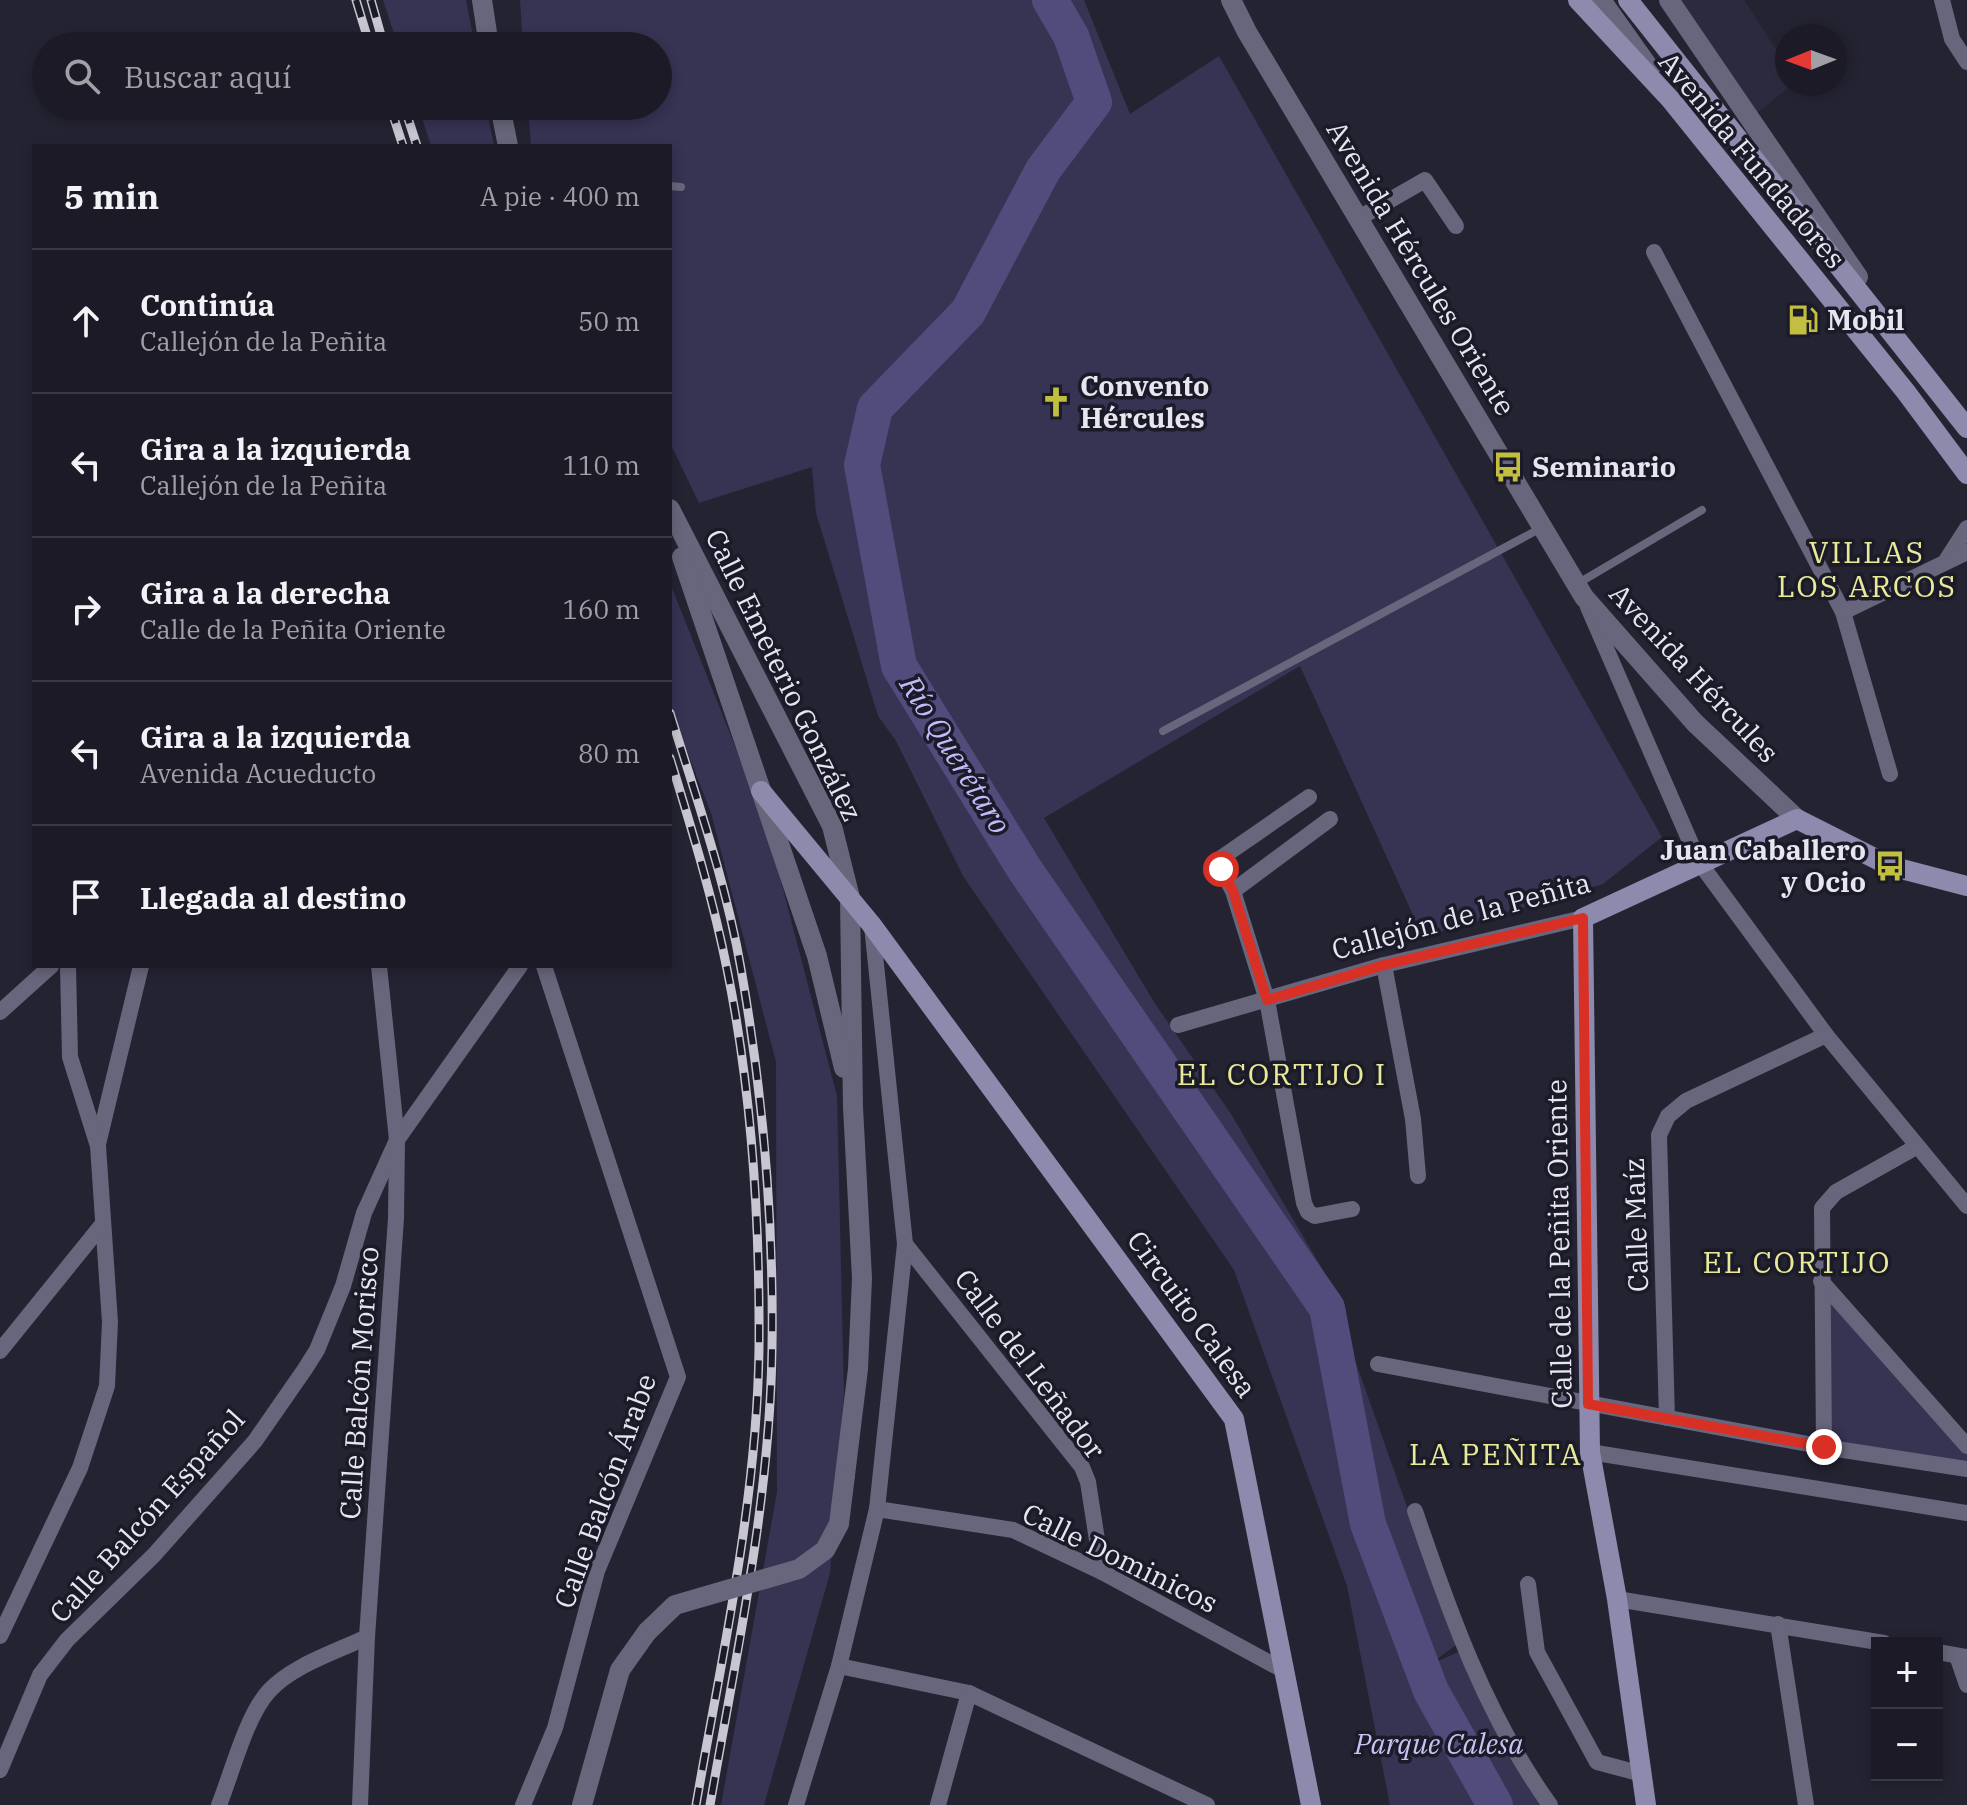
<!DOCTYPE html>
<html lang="es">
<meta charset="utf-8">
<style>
:root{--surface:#1b1a26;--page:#282732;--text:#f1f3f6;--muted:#a0a1a7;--line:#393843}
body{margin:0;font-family:"IBM Plex Serif",serif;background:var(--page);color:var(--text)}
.controls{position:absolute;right:24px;bottom:24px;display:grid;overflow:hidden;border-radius:0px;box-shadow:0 4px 12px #0003}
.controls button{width:72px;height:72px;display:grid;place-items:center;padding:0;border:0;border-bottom:2px solid var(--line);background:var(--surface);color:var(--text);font:40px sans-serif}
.compass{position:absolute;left:1775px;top:24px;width:72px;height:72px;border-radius:50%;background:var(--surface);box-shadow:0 4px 12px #0003;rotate:269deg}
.stop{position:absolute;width:24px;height:24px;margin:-18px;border:6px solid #d93025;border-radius:50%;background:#fff}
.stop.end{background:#d93025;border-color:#fff;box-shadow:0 2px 8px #0008}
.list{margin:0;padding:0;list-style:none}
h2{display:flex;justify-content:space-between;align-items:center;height:104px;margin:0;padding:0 32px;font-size:34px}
h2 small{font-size:26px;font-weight:400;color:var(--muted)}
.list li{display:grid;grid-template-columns:52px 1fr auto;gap:24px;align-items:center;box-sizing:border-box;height:144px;padding:0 32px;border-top:2px solid var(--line)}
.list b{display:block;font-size:30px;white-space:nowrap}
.list p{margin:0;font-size:26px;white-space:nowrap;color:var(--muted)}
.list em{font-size:26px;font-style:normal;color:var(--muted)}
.icon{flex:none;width:44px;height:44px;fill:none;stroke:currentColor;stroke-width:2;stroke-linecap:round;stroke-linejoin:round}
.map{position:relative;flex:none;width:1967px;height:1805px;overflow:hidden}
.search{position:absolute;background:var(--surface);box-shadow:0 4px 12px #0003;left:32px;top:32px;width:640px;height:88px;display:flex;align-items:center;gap:20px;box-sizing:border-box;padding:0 28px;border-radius:44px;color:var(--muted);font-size:30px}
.panel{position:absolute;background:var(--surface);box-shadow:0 4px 12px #0003;left:32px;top:144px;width:640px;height:824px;border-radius:0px}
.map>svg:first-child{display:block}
.built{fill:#2c2a3f}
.green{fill:#363353}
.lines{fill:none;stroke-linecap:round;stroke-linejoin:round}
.river{stroke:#514c7b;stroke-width:36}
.service{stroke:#67667c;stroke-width:8}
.minor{stroke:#67667c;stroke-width:16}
.tertiary{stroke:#67667c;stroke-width:20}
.secondary{stroke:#8d8aad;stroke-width:20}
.rail-casing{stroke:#c8c7d1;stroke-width:9}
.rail{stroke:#1b1a28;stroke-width:6;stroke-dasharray:18;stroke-linecap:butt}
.tertiary-bridge{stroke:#67667c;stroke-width:20}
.route{stroke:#d93025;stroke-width:10}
.labels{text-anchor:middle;stroke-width:7;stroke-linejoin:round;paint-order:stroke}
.street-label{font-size:28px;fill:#e7e6f0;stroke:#1b1a28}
.poi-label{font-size:28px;font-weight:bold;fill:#e7e6f0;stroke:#1b1a28;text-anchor:start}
.park-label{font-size:28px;font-style:italic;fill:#c7c4f2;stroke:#1b1a28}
.neighbourhood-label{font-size:30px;letter-spacing:2px;fill:#e9e99a;stroke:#1b1a28}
.water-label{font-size:30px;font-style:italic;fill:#c0bcf9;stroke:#1b1a28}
</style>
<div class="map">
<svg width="1967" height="1805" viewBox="0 0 1967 1805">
<rect width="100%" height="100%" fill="#242332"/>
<!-- built -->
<path class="built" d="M1669,0H1744L1787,66V84H1793L1751,118Z"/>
<!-- green -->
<g class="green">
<path d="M383,0H466L475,46H398Z"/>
<path d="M520,0H1084L1130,114L1219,56L1662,837L1603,884L1423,937L1300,666L1044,818L1154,1002L1231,1114L1323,1270L1456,1645L1429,1665L1458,1652L1530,1790L1543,1805H1390L1347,1586L1234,1270L963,876L896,741L878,716L816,513L812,467L699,503L670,443V146H531L528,106H658V46H523Z"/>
<path d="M418,106H486L494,146H431Z"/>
<path d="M670,583L766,824L837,1096L844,1395L830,1573L764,1805H721L777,1492L776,1062L711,813L670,707Z"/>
<path d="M1821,1281L1967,1446V1469L1824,1447Z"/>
</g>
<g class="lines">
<!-- river -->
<path class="river" d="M1050,0L1071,36L1094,102L1043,170L968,312L875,408L862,465L899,666L1025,870L1327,1308L1368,1524L1431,1691L1495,1805"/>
<!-- service -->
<g class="service">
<path d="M670,186L681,187"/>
<path d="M1577,584L1702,510"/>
<path d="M1163,731L1543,527"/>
</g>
<!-- minor -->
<g class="minor">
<path d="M1942,0L1952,39L1967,62"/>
<path d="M1359,218L1425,180L1456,226"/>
<path d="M1654,252L1843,612L1890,774"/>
<path d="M1947,559L1967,528"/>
<path d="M1588,607L1699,862L1826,1035L1967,1206"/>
<path d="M1843,612L1967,552"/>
<path d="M1309,797L1221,858V869L1233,891L1267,1000L1304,1203L1308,1212L1315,1216L1352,1209"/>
<path d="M1233,891L1330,819"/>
<path d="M1384,965L1413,1119L1418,1176"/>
<path d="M0,1012L51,966"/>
<path d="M1178,1025L1384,965L1583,918"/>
<path d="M98,1144L141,966"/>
<path d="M905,1244L1082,1467L1088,1482L1102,1572"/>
<path d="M1821,1281L1967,1446"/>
<path d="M0,1351L101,1226"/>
<path d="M1378,1364L1824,1447L1967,1469"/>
<path d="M1667,1418L1659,1135L1668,1116L1686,1101L1826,1035"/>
<path d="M1824,1447L1822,1208L1836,1192L1916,1147"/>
<path d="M1590,1452L1967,1513"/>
<path d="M877,1509L1013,1530L1102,1572L1283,1670"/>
<path d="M1415,1511C1450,1614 1486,1716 1550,1805"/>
<path d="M1528,1584L1537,1652L1597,1762L1642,1774"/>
<path d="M1617,1599L1884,1643"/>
<path d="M1778,1624L1806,1805"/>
<path d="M0,1636L80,1468L107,1386L110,1322L98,1146L70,1057L68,966"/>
<path d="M1937,1652L1967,1657"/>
<path d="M1957,1656L1967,1685"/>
<path d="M839,1666L969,1693L1207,1805"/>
<path d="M0,1770L40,1675L67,1640L154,1555L255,1441L305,1369L317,1350L343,1286L364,1213L397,1140L520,966"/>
<path d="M219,1805C232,1773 246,1716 269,1691C293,1665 336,1652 367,1637"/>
<path d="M360,1805L367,1637L396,1218L397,1140L379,966"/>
<path d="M523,1805L555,1728L597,1571L678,1377L544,966"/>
<path d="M796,1805L839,1666L877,1509L905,1244L872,926"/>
<path d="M938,1805L969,1693"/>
</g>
<!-- tertiary -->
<g class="tertiary">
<path d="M482,0L489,46"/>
<path d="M1231,0L1247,32L1584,597L1695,723L1797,819"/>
<path d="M1601,0L1650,69"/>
<path d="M1669,0L1858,277"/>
<path d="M500,106L508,146"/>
<path d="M670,509L832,826L850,898L853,1107L862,1278L858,1369L845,1475"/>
<path d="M682,557L817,956L844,1068"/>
<path d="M582,1805L620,1670L647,1632"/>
</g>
<!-- secondary -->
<g class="secondary">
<path d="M1578,0L1671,100L1906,392L1967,474"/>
<path d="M1628,0L1967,428"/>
<path d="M761,791L871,924L1234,1419L1311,1805"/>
<path d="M1646,1805L1617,1599L1590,1452L1583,918L1797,819L1890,866L1967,886"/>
</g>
<!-- rail casing -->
<g class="rail-casing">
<g id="rail">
<path d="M356,0L370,46"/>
<path d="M371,0L384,46"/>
<path d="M390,106L403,146"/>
<path d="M404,106L417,146"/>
<path d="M670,713C696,797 726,882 741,969C763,1095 774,1222 772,1349C770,1502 736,1655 710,1805"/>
<path d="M670,758C691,827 713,898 727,969C752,1092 760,1223 759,1349C757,1501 722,1655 696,1805"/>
</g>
</g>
<!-- rail -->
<use href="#rail" class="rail"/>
<!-- tertiary-bridge -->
<path class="tertiary-bridge" d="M647,1632L675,1605L799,1569L825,1550L839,1524L845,1475"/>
</g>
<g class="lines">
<!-- route -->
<path class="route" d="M1221,869L1233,891L1267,1000L1384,965L1583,918L1588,1404L1824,1447"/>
</g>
<!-- icons -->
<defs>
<g id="fuel-bare" transform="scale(2.4)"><path d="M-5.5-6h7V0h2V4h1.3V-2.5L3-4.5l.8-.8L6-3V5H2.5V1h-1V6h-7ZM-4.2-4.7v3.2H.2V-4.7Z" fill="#c1be40" stroke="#1b1a28" stroke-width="2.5" paint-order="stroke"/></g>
<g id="church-bare" transform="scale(2.4)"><path d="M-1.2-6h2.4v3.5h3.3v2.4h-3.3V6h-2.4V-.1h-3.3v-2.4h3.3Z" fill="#c1be40" stroke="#1b1a28" stroke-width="2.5" paint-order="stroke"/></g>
<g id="bus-bare" transform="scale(2.4)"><path d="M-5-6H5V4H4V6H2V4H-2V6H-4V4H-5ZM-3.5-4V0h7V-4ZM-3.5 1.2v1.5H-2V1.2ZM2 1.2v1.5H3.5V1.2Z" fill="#c1be40" stroke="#1b1a28" stroke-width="2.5" paint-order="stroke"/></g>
</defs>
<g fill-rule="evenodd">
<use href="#fuel-bare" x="1803" y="320"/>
<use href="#church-bare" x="1056" y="402"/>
<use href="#bus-bare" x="1508" y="467"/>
<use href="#bus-bare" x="1890" y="866"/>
</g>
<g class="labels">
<!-- street labels -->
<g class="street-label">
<text transform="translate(1752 160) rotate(50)" y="10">Avenida Fundadores</text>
<text transform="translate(1421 268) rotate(59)" y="10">Avenida Hércules Oriente</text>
<text transform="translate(1694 673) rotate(47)" y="10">Avenida Hércules</text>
<text transform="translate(784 675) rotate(64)" y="10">Calle Emeterio González</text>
<text transform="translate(1461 916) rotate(-15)" y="10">Callejón de la Peñita</text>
<text transform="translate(1636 1225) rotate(-92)" y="10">Calle Maíz</text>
<text transform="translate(1559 1244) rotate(-91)" y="10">Calle de la Peñita Oriente</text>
<text transform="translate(1192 1314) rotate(54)" y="10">Circuito Calesa</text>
<text transform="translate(1030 1364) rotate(53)" y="10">Calle del Leñador</text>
<text transform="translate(359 1383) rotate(-86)" y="10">Calle Balcón Morisco</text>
<text transform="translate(605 1491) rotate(-70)" y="10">Calle Balcón Árabe</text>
<text transform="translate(147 1516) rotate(-48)" y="10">Calle Balcón Español</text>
<text transform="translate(1120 1558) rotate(26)" y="10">Calle Dominicos</text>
</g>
<!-- poi labels -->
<g class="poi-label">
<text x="1827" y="330">Mobil</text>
<text x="1080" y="396">Convento<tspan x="1080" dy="32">Hércules</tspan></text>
<text x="1532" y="477">Seminario</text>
<text x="1866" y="860" text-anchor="end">Juan Caballero<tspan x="1866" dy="32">y Ocio</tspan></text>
</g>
<!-- park labels -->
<g class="park-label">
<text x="1439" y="1754">Parque Calesa</text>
</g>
<!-- neighbourhood labels -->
<g class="neighbourhood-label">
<text x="1867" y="563">VILLAS<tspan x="1867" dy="34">LOS ARCOS</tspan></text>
<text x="1282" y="1085">EL CORTIJO I</text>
<text x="1797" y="1273">EL CORTIJO</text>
<text x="1496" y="1465">LA PEÑITA</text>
</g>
<!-- water labels -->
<g class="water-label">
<text transform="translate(955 755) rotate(58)" y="10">Río Querétaro</text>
</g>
</g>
</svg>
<div class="controls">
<button>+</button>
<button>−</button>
</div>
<svg class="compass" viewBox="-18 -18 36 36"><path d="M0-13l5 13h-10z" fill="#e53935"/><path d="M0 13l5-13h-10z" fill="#a0a1a7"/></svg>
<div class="stop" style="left:1221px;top:869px"></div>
<div class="stop end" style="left:1824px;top:1447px"></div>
<div class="search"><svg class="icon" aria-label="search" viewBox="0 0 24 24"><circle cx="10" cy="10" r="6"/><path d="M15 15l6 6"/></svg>Buscar aquí</div>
<section class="panel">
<h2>5 min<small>A pie · 400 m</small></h2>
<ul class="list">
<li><svg class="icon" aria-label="ahead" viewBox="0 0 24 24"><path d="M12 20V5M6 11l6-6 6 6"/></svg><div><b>Continúa</b><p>Callejón de la Peñita</p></div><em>50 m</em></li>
<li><svg class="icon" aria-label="left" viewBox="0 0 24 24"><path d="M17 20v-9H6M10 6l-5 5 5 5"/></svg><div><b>Gira a la izquierda</b><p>Callejón de la Peñita</p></div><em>110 m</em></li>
<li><svg class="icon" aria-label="right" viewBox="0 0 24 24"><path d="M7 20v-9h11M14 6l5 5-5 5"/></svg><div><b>Gira a la derecha</b><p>Calle de la Peñita Oriente</p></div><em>160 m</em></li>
<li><svg class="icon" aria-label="left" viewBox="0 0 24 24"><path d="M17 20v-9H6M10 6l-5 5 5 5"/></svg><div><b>Gira a la izquierda</b><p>Avenida Acueducto</p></div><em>80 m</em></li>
<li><svg class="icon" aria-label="arrive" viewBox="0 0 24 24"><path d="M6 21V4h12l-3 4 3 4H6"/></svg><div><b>Llegada al destino</b></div></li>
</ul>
</section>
</div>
